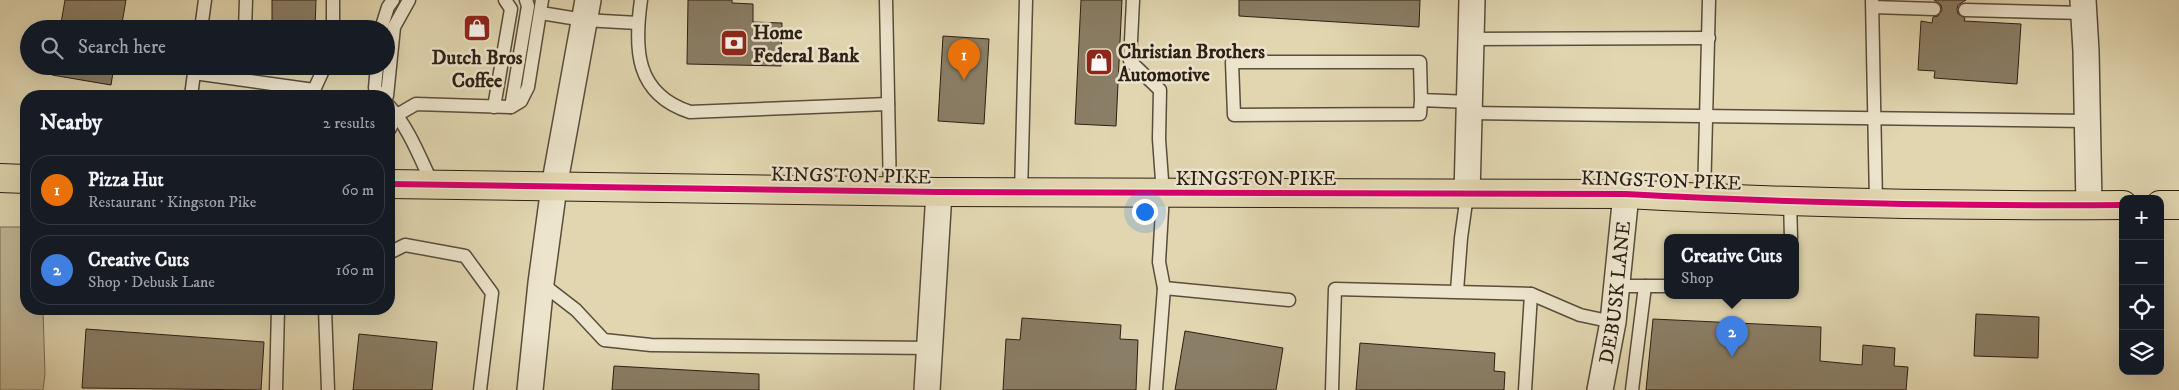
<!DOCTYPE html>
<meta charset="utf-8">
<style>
:root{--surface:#171b24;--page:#242831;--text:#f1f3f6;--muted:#9ea1a6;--line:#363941;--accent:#c59692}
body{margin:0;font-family:"IM FELL DW Pica",serif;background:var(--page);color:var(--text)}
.controls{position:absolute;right:15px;bottom:15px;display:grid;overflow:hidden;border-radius:10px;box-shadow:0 5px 20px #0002}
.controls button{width:45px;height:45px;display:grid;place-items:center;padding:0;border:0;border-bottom:1px solid var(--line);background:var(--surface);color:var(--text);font:25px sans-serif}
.you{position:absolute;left:1144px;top:211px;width:18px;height:18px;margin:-12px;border:4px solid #fff;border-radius:50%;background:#1a73e8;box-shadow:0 0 0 8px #1a73e833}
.badge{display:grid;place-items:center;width:32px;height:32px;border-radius:50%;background:var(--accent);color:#fff;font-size:16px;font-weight:700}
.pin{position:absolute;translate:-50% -41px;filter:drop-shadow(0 1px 2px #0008)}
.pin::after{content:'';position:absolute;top:26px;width:18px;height:15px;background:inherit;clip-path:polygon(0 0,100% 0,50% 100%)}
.popup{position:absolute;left:1664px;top:234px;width:135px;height:65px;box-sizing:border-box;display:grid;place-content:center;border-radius:10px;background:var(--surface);filter:drop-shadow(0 1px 4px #0005);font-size:16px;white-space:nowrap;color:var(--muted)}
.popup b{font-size:19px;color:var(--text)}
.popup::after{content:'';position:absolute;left:50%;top:100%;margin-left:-10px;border:10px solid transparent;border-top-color:var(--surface)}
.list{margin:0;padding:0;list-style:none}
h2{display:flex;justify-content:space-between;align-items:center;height:65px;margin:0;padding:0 20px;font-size:21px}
h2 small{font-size:16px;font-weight:400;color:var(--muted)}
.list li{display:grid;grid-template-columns:32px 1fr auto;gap:15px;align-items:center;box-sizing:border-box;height:70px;margin:0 10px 10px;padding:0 10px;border:1px solid var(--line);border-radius:20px}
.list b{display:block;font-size:19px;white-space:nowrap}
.list p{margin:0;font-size:16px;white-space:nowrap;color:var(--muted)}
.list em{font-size:16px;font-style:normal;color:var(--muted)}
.icon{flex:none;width:28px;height:28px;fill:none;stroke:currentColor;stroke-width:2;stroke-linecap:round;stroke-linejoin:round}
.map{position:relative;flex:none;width:2179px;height:390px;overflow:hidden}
.search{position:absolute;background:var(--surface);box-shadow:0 5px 20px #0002;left:20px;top:20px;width:375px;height:55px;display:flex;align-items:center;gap:12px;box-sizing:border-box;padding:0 18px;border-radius:28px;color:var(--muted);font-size:19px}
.panel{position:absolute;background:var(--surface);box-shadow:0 5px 20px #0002;left:20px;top:90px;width:375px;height:225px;border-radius:20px}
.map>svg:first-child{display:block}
.green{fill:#c2b796;stroke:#776b56}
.building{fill:#8a7e66;stroke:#2c1f15}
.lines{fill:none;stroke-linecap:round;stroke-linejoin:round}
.lane-casing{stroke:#594d3c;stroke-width:15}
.street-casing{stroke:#594d3c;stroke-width:28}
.primary-casing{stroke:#2c1f15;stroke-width:30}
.lane{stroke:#ece4cc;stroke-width:12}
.street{stroke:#ece4cc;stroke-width:25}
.primary{stroke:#e1d6b0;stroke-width:28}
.cycleway-casing{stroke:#ece4cc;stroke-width:9}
.cycleway{stroke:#d6006c;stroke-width:6}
.labels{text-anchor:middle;stroke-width:5;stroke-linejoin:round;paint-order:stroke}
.poi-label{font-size:20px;font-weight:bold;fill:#2c1f15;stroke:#ece4cc;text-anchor:start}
.street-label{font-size:20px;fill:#2c1f15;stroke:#ece4cc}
</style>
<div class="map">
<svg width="2179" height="390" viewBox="0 0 2179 390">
<rect width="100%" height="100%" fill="#e1d6b0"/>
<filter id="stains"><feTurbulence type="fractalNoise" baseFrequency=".004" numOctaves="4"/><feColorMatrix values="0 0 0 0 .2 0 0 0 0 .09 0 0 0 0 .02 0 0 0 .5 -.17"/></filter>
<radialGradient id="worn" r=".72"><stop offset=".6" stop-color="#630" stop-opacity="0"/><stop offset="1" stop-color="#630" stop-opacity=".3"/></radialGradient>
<!-- green -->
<path class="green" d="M0,227H26V309H43L45,374L43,390H0Z"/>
<!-- building -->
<g class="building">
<path d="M65,0H126L121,29H60Z"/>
<path d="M272,0H316L315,29H272Z"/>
<path d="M688,0H732V3L753,4V22L782,23L781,66L687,64Z"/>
<path d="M1081,0H1122L1116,126L1075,124Z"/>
<path d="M1239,0H1420L1419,27L1239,16Z"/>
<path d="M1934,0H1966L1958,5L1957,9L1958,14L1965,18L1964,21L2021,24L2017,84L1934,78L1935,71L1918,70L1921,21L1932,23L1933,17L1938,16L1942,10L1941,5Z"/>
<path d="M943,36L989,39L984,124L938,121Z"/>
<path d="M54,66H114L111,85L52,75Z"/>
<path d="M1976,314L2039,317L2038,358L1974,356Z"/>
<path d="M1022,318L1121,325L1120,339L1138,340L1136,390H1003L1006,339L1020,340Z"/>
<path d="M1653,319L1821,327L1820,361L1862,365L1863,345L1895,348L1894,366L1908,367L1906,390H1646Z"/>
<path d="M86,329L264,342L261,390L82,388Z"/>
<path d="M1185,331L1283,348L1276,390H1175Z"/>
<path d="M359,334L437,342L432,390H353Z"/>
<path d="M1360,343L1495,353L1494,371L1505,372L1504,390H1356Z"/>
<path d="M614,366L759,374V390H612Z"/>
</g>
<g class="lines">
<!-- lane casing -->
<g class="lane-casing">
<g id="lane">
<path d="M641,0C634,49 635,94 690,112L888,104"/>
<path d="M886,0L890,192"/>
<path d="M1133,0L1130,61L1160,90L1159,139L1163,194L1159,262L1164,288L1156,390"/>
<path d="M1872,0L1876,202"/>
<path d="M1873,7L1934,9"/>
<path d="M1965,10L2084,13"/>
<path d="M541,13L584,20L638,23"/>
<path d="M201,29L205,0"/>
<path d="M245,29L246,0"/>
<path d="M333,29V0"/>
<path d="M381,29L388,7L393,0"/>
<path d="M1471,39L1709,38"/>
<path d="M377,66L375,88L381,96"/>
<path d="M194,73L314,90"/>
<path d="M191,96L195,66"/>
<path d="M314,96V90L325,66"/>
<path d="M387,96L394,27L409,0"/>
<path d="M1421,100L1420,114L1234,115L1232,62H1420L1421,100L1470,102"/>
<path d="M389,106C409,128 420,158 433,185"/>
<path d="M494,107L511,9L505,0"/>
<path d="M511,107L528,6L526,0"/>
<path d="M1469,113L2086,121"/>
<path d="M389,130L397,115L416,104L511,107L521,101L528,87L542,0"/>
<path d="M1021,193L1026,0"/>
<path d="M1704,198L1709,0"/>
<path d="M1790,200L1791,238"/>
<path d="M389,253L405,245L465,256L492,293L480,390"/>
<path d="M541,283L576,310L604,340L651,345L931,348"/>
<path d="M1617,286H1668"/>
<path d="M1164,288L1289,300"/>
<path d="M1457,291L1461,238L1467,195"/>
<path d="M325,309L328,390"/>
<path d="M276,390L278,309"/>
<path d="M1332,390L1335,289L1531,294L1580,315L1613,322"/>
<path d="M1525,390L1531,294"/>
<path d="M1632,390L1645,286"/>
</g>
</g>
<!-- street casing -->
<g class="street-casing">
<g id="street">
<path d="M2083,0L2086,51L2089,205"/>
<path d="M1467,195L1472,0"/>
<path d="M530,390L541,283L554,187L588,0"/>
<path d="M927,390L939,192"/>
<path id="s1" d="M1600,390L1613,322L1626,194"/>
</g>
</g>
<!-- primary casing -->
<g class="primary-casing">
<g id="primary">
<path d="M0,178L26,179"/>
<path d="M389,184L939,192L1626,194C1791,203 1958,206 2123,205"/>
<path d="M2160,205H2179"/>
</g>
</g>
<!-- lane -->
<use href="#lane" class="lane"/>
<!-- street -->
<use href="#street" class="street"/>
<!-- primary -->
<use href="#primary" class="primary"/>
<!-- cycleway casing -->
<g class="cycleway-casing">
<path id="cycleway" d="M389,184L939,192L1626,194C1791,203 1958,206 2123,205"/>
</g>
<!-- cycleway -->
<use href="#cycleway" class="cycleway"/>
</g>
<!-- icons -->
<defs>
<g id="shop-square" transform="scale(1.4375)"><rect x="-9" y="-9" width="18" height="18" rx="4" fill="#8f2418" stroke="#ece4cc"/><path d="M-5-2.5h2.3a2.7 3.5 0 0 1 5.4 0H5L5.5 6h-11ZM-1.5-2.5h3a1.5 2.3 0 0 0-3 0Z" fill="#fff"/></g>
<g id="bank-square" transform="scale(1.4375)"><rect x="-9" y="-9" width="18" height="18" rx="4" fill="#8f2418" stroke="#ece4cc"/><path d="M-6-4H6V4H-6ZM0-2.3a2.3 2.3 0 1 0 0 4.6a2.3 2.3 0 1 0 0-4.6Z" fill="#fff"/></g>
</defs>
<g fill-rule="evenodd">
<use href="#shop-square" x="477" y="28"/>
<use href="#bank-square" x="734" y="43"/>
<use href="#shop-square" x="1099" y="62"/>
</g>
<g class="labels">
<!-- poi labels -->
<g class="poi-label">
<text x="753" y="39">Home<tspan x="753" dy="23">Federal Bank</tspan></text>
<text x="1118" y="58">Christian Brothers<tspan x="1118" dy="23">Automotive</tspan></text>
<text x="477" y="64" text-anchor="middle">Dutch Bros<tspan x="477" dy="23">Coffee</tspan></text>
</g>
<!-- street labels -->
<g class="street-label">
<text transform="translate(851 175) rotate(1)" y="7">KINGSTON PIKE</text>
<text x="1256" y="185">KINGSTON PIKE</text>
<text transform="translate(1661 180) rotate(2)" y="7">KINGSTON PIKE</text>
<text dy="7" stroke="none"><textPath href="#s1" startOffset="99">DEBUSK LANE</textPath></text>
</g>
</g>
<rect width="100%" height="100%" filter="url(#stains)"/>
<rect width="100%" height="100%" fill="url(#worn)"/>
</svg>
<div class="controls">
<button>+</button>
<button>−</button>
<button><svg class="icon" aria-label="locate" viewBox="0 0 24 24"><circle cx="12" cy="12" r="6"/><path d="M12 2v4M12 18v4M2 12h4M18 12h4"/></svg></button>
<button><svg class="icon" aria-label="layers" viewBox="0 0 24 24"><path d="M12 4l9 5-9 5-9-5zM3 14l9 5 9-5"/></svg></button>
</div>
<div class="you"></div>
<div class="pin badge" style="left:964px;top:80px;background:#e8710a">1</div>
<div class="pin badge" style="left:1732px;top:357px;background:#3f7fe0">2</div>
<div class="popup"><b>Creative Cuts</b>Shop</div>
<div class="search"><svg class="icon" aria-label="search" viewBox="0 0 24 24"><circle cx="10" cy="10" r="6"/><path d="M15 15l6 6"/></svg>Search here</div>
<section class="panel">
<h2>Nearby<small>2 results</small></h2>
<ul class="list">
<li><span class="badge" style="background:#e8710a">1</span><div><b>Pizza Hut</b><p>Restaurant · Kingston Pike</p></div><em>60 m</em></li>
<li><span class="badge" style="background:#3f7fe0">2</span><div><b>Creative Cuts</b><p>Shop · Debusk Lane</p></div><em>160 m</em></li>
</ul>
</section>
</div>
